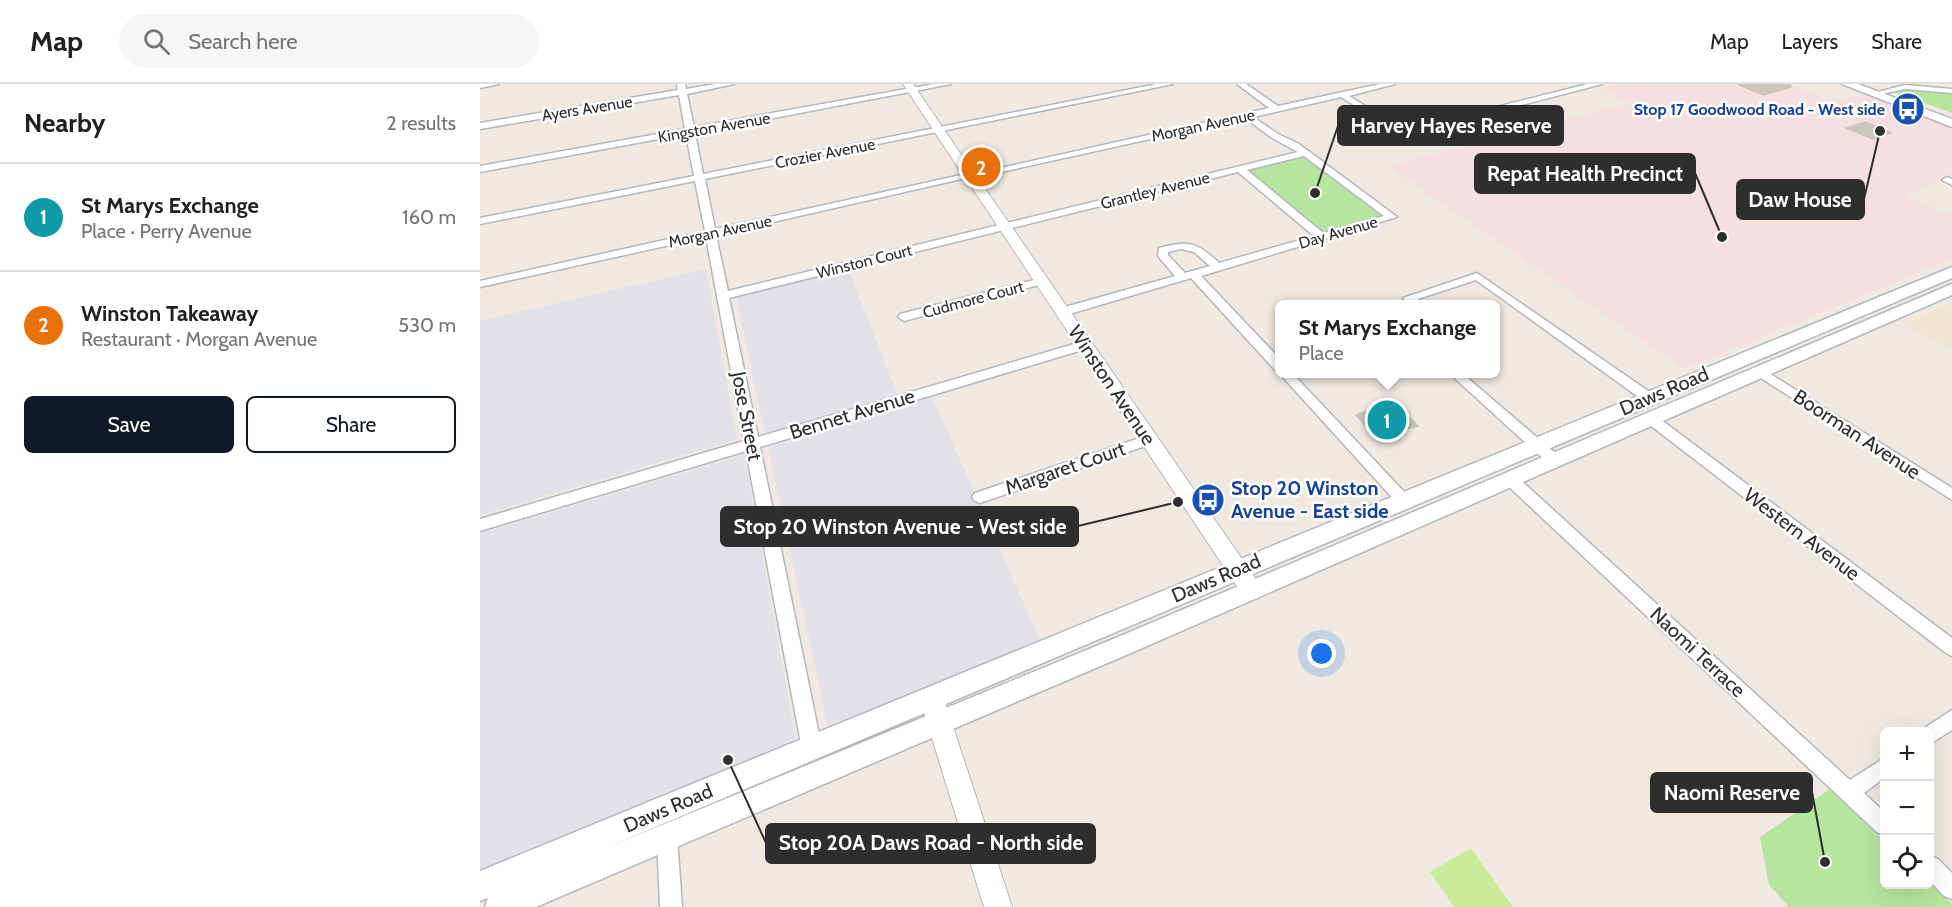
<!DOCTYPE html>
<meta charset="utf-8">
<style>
:root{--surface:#fff;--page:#f6f6f6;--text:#202124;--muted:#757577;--line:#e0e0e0;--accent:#111827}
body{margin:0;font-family:Cabin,sans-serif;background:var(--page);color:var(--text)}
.controls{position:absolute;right:18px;bottom:18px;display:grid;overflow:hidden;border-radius:9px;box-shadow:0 6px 24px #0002}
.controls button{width:54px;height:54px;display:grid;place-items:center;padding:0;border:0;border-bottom:2px solid var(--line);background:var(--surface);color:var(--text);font:30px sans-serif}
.you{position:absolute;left:842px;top:570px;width:21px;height:21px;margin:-15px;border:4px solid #fff;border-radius:50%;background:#1a73e8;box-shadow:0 0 0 9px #1a73e833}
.badge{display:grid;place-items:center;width:39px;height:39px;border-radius:50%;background:var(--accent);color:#fff;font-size:20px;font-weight:700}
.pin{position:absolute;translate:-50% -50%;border:3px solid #fff;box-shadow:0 2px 6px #0006}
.popup{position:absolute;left:795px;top:216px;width:225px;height:78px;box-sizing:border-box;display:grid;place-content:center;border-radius:9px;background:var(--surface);filter:drop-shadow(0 2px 4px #0005);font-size:20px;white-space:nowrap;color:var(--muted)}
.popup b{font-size:22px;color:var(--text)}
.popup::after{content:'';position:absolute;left:50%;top:100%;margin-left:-12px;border:12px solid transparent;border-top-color:var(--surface)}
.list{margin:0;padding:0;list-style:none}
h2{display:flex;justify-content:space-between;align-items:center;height:78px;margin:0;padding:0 24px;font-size:26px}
h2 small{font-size:20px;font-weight:400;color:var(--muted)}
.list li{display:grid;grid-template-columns:39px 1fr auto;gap:18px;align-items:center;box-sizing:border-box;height:108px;padding:0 24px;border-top:2px solid var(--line)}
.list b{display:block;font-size:22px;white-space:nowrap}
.list p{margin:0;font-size:20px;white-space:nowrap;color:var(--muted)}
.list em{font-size:20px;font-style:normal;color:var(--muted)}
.actions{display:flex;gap:12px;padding:18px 24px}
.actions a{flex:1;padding:14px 0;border:2px solid var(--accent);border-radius:9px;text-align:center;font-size:21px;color:var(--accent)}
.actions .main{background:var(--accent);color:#fff}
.icon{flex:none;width:33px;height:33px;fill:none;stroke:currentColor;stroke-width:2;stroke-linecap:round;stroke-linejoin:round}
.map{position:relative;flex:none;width:1472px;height:823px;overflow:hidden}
header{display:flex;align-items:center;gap:36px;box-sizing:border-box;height:84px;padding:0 30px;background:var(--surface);border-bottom:2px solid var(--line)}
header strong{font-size:28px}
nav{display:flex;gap:33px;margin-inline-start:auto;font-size:21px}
.search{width:420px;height:54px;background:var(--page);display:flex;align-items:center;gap:15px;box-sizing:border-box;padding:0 21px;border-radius:33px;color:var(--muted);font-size:22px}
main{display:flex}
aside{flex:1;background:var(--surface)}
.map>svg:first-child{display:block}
.industrial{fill:#e3e1e8}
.education{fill:#f0e6d1}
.medical{fill:#f5dfe0}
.green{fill:#b6e59e}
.pitch{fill:#c9ec9a}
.building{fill:#cbc7bf;stroke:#cbc5ba;stroke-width:1.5}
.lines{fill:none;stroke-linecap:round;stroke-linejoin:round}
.minor-casing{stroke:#b4b7c1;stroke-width:3}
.tertiary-casing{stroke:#b4b7c1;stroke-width:2}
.secondary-casing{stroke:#b4b7c1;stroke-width:3}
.minor{fill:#fff;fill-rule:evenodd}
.tertiary{fill:#fff;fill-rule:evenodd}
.secondary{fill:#fff;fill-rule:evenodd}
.labels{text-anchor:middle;stroke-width:5;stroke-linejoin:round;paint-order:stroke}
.far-street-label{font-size:16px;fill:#2e2e2e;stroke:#fff}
.far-transit-label{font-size:16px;font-weight:bold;fill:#164399;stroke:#fff;text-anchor:end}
.street-label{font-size:20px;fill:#2e2e2e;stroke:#fff}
.transit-label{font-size:20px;font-weight:bold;fill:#164399;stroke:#fff;text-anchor:start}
.leader{fill:none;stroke:#2e2e2e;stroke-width:2}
.callout-dot{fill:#2e2e2e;stroke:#fff;stroke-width:2}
.callout{fill:#2e2e2e;stroke:#2e2e2e;stroke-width:2}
.callout-label{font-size:21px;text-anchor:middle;font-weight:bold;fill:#fff}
</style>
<header>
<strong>Map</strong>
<div class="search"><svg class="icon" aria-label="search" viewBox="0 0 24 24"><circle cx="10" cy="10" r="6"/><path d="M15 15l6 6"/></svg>Search here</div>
<nav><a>Map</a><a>Layers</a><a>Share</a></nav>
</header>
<main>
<aside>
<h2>Nearby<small>2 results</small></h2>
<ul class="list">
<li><span class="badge" style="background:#0f9aa8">1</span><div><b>St Marys Exchange</b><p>Place · Perry Avenue</p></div><em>160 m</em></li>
<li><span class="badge" style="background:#e8710a">2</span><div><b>Winston Takeaway</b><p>Restaurant · Morgan Avenue</p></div><em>530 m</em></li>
</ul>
<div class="actions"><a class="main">Save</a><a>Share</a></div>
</aside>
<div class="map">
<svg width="1472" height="823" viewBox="0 0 1472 823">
<rect width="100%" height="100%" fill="#efe9e1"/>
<!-- industrial -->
<g class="industrial">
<path d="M226,185L257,355L0,431V237Z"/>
<path d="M368,185L417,310L285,350L256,212Z"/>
<path d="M452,313L561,559L349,647L288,363Z"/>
<path d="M264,371L316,657L0,788V450Z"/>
</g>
<!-- education -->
<path class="education" d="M1472,218V266L1423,239Z"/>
<!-- medical -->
<path class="medical" d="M1136,0H1309L1354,18L1382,10L1472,44V93L1425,111L1472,132V175L1204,285L908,82L1151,19L1123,6Z"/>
<!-- green -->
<g class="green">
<path d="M1428,4L1472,8V29L1414,8Z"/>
<path d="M825,72L905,132L844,149L768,86Z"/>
<path d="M1350,705L1404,756V800L1450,799L1472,820V823H1309L1289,801L1280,753Z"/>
</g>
<!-- pitch -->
<path class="pitch" d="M991,764L1033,823H974L950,788Z"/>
<!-- building -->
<g class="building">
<path d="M1257,0H1310L1311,3L1283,11Z"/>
<path d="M1385,38L1410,48L1411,49L1393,55L1366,44Z"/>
<path d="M913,316L938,342L896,353L876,331Z"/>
</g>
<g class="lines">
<!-- minor casing -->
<g class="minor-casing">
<g id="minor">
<path d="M0,0H19L0,4Z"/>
<path d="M197,0H205L206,5L236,0H254L207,10L214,43L454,0H471L215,49L223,90L677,0H693L225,95L235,145L481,91L486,94L236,151L248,207L818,68L792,54L765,34L499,93L494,90L789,24L757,0H766L798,22L900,0H915L869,12L924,46L1108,0H1122L923,52L861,13L773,33L798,50L819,60L917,133L721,192L799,274V286L794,285L711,194L586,231L582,232L576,228L578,225L695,192L678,172L679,164C709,156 717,158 739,179L834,152L758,88L249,214L278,353L601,258H609L611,261L609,264L280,363L342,665L339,671L332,674L325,671L322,665L266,367L0,447V435L264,357L226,153L0,203V197L225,147L215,97L0,140V134L214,92L206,50L0,88V82L205,45L199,11L0,45V39L198,6ZM824,72L904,132L843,149L767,86ZM701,165L714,168L730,182L705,189L688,171V168Z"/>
<path d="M1425,1L1472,5V9L1425,5L1402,10L1398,8Z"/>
<path d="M1467,93L1472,95V101L1462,96Z"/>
<path d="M997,189L1174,311L1176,314L1174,317H1164L996,196L938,215L943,220H930L923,214Z"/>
<path d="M562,194L566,195V199L424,237L418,233L420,230Z"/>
<path d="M1281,284L1472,404V416L1276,291L1275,288Z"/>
<path d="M800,290H813L928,412L931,416L928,420H918Z"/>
<path d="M970,290H983L1080,373L1082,377L1080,381H1070Z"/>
<path d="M1171,330L1176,332L1472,554V572L1466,569L1166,338L1164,335L1166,332Z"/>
<path d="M669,351L676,356L674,359L500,419L495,417L492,413L495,409Z"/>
<path d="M1031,391L1036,392L1370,696L1404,674V694L1384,709L1404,728V751L1397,748L1026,400L1024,396L1026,392Z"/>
<path d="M1472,626V646L1450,660V648H1442L1443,645Z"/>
<path d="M187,743L194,746L197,753L202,823H180L177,753L180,746Z"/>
<path d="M1450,772L1458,775L1472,789V815L1464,812L1450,797Z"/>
</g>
</g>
<!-- tertiary casing -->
<g class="tertiary-casing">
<g id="tertiary">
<path d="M423,0H433L493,88L491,91H483Z"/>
<path d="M493,92L497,93L780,501L783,507L780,513L772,516L764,513L487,96Z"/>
<path d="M452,604L460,607L464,615L532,823H504L440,615L444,607Z"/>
</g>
</g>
<!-- secondary casing -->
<g class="secondary-casing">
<g id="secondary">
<path d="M1362,0H1378L1472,35V43Z"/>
<path d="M1472,183V194L126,764L626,558L1472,200V211L644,572L56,823H5L8,814L0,817V787Z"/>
</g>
</g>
<!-- minor -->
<use href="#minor" class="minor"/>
<!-- tertiary -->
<use href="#tertiary" class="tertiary"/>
<!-- secondary -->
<use href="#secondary" class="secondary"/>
</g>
<!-- icons -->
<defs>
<g id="bus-disc" transform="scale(1.725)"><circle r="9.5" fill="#1a4fb4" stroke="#fff"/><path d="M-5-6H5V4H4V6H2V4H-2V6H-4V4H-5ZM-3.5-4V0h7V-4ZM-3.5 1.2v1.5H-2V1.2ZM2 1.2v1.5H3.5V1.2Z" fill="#fff"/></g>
</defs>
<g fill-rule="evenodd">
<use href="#bus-disc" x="1428" y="25"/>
<use href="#bus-disc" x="728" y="416"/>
</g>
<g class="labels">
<!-- far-street labels -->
<g class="far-street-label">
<text transform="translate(107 24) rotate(-9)" y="6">Ayers Avenue</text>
<text transform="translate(723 41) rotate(-12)" y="6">Morgan Avenue</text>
<text transform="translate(234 43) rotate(-10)" y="6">Kingston Avenue</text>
<text transform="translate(345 69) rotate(-11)" y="6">Crozier Avenue</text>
<text transform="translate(675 106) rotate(-14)" y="6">Grantley Avenue</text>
<text transform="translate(240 147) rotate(-12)" y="6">Morgan Avenue</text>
<text transform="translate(858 148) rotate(-16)" y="6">Day Avenue</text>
<text transform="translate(384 177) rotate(-14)" y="6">Winston Court</text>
<text transform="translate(493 215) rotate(-15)" y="6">Cudmore Court</text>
</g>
<!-- far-transit labels -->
<g class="far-transit-label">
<text x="1405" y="31">Stop 17 Goodwood Road - West side</text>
</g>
<!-- street labels -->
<g class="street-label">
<text transform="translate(632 301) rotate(56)" y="7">Winston Avenue</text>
<text transform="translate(1184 307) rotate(-23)" y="7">Daws Road</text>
<text transform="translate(372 330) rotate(-17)" y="7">Bennet Avenue</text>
<text transform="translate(267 332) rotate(79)" y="7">Jose Street</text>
<text transform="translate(1377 350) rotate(33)" y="7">Boorman Avenue</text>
<text transform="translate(585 384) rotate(-19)" y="7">Margaret Court</text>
<text transform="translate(1322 450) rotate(37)" y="7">Western Avenue</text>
<text transform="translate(736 494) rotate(-23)" y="7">Daws Road</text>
<text transform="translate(1218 568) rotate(43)" y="7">Naomi Terrace</text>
<text transform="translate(188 724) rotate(-23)" y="7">Daws Road</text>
</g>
<!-- transit labels -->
<g class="transit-label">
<text x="751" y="411">Stop 20 Winston<tspan x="751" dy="23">Avenue - East side</tspan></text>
</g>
</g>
<!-- callouts -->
<path class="leader" d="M835 109L858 42M1242 153L1215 89M1400 47L1384 115M698 418L598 442M1345 778L1332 708M248 676L286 759"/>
<g class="callout-dot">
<circle cx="835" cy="109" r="6"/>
<circle cx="1242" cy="153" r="6"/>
<circle cx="1400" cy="47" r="6"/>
<circle cx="698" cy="418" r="6"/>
<circle cx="1345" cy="778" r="6"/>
<circle cx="248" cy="676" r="6"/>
</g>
<g class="callout">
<rect x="858" y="22" width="225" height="39" rx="6"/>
<rect x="995" y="70" width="220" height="39" rx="6"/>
<rect x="1257" y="96" width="127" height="39" rx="6"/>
<rect x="241" y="423" width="357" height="39" rx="6"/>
<rect x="1171" y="689" width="161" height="39" rx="6"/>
<rect x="286" y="740" width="329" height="39" rx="6"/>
</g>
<g class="callout-label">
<text x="971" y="49">Harvey Hayes Reserve</text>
<text x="1105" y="97">Repat Health Precinct</text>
<text x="1320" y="123">Daw House</text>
<text x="420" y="450">Stop 20 Winston Avenue - West side</text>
<text x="1252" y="716">Naomi Reserve</text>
<text x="451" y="766">Stop 20A Daws Road - North side</text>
</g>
</svg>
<div class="controls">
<button>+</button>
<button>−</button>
<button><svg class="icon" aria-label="locate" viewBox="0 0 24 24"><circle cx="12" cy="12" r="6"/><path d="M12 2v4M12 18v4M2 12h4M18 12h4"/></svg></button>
</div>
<div class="you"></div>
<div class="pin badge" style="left:907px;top:336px;background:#0f9aa8">1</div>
<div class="popup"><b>St Marys Exchange</b>Place</div>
<div class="pin badge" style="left:501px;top:83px;background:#e8710a">2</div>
</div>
</main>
